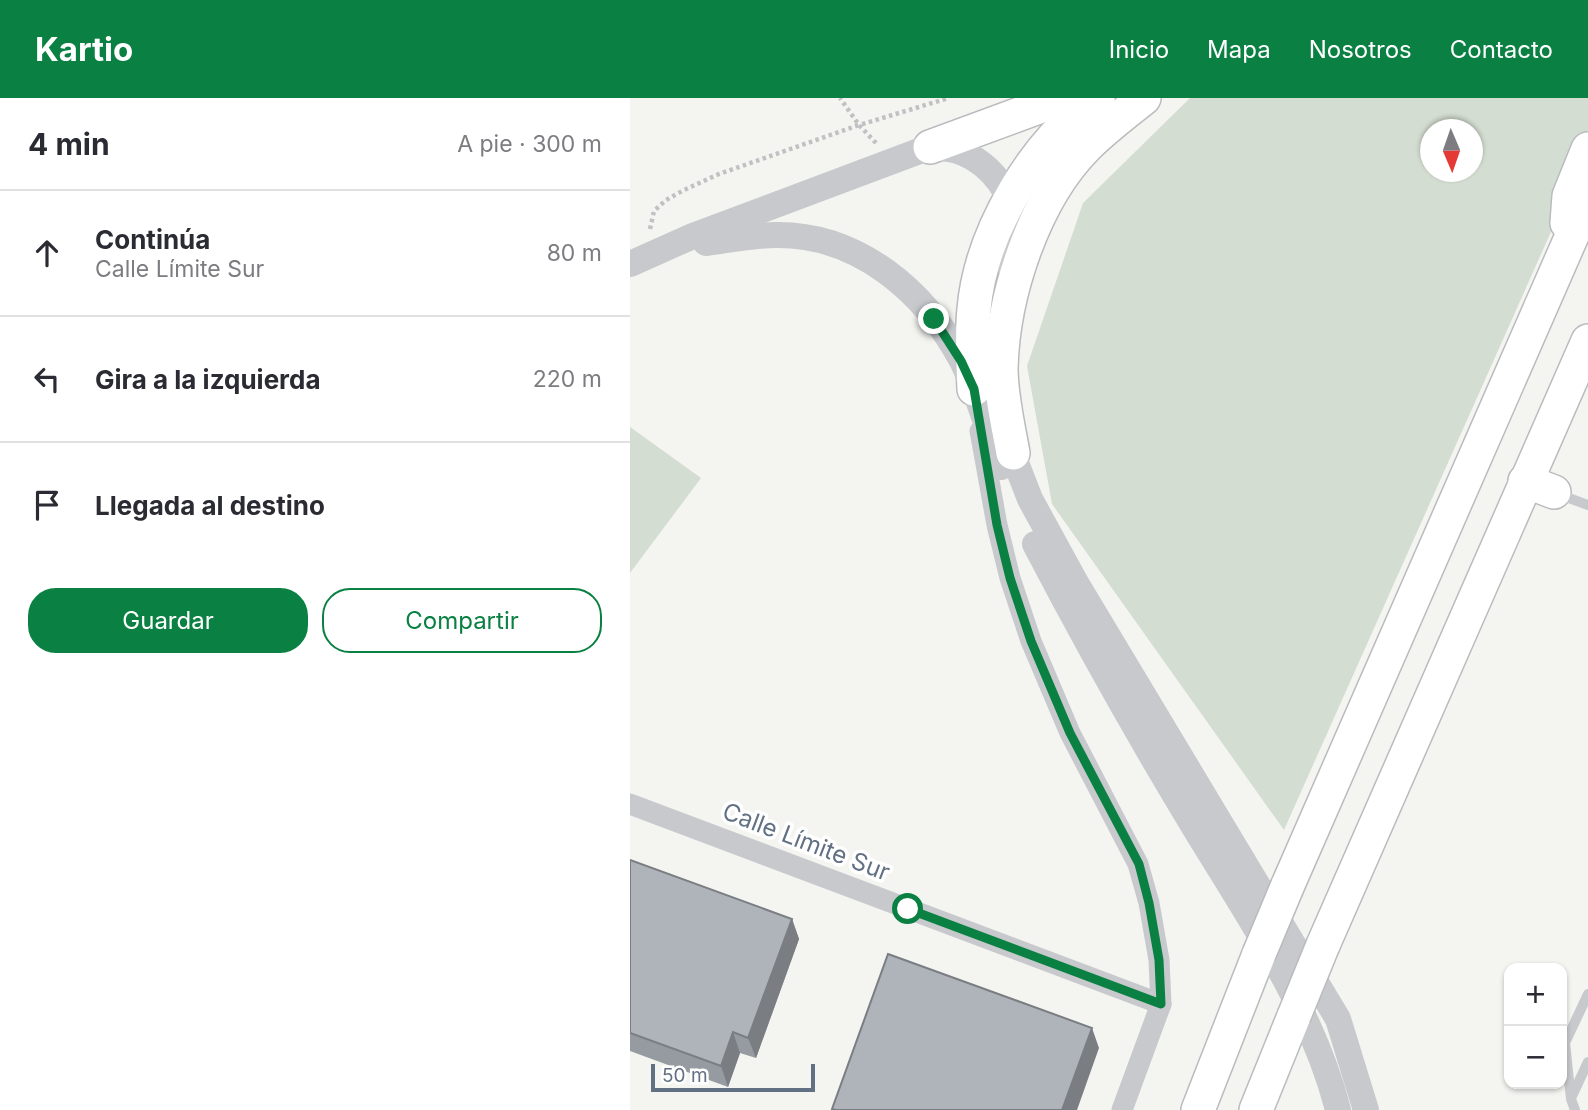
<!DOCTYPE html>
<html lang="es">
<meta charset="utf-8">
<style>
:root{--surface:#fff;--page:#f2f2f3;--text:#2b2b33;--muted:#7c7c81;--line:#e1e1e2;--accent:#0b8043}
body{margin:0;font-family:Inter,sans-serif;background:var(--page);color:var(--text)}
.controls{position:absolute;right:21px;bottom:21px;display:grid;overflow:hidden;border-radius:14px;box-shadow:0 2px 5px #0004}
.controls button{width:63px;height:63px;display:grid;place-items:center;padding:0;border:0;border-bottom:2px solid var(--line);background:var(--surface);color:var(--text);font:35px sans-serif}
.compass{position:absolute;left:790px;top:21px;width:63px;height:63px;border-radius:50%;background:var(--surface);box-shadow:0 2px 5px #0004;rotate:178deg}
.scale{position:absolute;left:21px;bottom:18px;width:164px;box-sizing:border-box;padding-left:7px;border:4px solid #627084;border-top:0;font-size:19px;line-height:24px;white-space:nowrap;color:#627084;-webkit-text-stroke:5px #fff;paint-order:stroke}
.stop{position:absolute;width:21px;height:21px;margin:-16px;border:5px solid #0b8043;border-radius:50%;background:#fff}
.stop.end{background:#0b8043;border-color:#fff;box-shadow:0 2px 7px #0008}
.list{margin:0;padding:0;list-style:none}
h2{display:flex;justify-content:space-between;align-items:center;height:91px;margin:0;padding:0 28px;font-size:30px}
h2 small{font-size:23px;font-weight:400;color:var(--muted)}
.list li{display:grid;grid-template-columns:46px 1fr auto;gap:21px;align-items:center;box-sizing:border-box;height:126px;padding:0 28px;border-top:2px solid var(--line)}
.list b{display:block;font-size:26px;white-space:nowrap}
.list p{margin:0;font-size:23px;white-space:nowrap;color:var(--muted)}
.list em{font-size:23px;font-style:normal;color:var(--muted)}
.actions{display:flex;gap:14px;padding:21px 28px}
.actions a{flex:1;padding:16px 0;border:2px solid var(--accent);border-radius:28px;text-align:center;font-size:24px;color:var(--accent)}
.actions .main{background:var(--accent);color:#fff}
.icon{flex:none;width:38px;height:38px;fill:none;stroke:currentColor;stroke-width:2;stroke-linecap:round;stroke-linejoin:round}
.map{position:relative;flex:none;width:958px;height:1012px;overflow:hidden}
header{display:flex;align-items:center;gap:42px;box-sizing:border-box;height:98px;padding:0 35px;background:var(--accent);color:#fff}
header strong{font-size:33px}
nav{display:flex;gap:38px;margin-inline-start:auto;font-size:24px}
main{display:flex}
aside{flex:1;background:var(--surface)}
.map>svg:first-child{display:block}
.green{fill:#d4ddd1;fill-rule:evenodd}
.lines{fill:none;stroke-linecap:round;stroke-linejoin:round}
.trunk-casing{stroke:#b9bbbe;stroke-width:36}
.path{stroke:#c0c1c3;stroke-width:4.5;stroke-dasharray:3.5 3.5;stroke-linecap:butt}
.service{stroke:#c7c9cd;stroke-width:10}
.minor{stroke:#c7c9cd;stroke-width:21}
.tertiary{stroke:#c7c9cd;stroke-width:26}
.trunk{stroke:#fff;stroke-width:33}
.trunk-bridge-casing{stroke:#b9bbbe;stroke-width:36;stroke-linecap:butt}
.trunk-bridge{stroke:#fff;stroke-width:33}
.wall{fill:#969ba1}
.shaded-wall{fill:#7a7e83}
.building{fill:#afb4bb;stroke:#7a7e83;stroke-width:2}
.route{stroke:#0b8043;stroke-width:9}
.labels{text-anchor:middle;stroke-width:7;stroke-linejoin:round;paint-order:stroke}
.street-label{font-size:24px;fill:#627084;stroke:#fff}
</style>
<header>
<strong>Kartio</strong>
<nav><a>Inicio</a><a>Mapa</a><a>Nosotros</a><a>Contacto</a></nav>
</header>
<main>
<aside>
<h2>4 min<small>A pie · 300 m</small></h2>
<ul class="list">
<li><svg class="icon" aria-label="ahead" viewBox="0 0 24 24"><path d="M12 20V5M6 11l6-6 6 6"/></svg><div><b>Continúa</b><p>Calle Límite Sur</p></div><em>80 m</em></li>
<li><svg class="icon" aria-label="left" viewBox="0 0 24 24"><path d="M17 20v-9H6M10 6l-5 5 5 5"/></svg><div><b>Gira a la izquierda</b></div><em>220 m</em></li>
<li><svg class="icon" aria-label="arrive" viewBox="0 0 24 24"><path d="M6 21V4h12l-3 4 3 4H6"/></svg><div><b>Llegada al destino</b></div></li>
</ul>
<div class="actions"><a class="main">Guardar</a><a>Compartir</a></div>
</aside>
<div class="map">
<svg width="958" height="1012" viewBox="0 0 958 1012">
<rect width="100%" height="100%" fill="#f4f5f1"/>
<!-- green -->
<g class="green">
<path d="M560,0H958V51L654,732L422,406L397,268L453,105ZM800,32H842V74H800Z"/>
<path d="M0,329L71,380L0,475Z"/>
</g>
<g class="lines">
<!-- trunk casing -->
<g class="trunk-casing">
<g id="trunk">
<path d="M300,49L433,0"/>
<path d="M937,125L939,98L958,51"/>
<path d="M344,291C343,265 341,238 344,211C351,134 404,44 468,0"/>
<path d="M383,355C378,327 371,298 371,270C373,196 404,101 457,48C474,31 495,15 514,0"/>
<path d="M895,383L924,394"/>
<path d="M657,789L958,101"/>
<path d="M693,847L958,243"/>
<path d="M568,1012L629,856"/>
<path d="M626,1012L664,918"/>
</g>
</g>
<!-- path -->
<g class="path">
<path d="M246,45L229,27L319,0"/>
<path d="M20,131L24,113L36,102L54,92L89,76L229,27L210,0"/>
</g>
<!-- service -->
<g class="service">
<path d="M928,396L958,407"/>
<path d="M942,998L958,964"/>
<path d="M945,1012L941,1001L935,945L958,896"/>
</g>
<!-- minor -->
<g class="minor">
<path d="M350,333L367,427L380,480L401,543L440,635L508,766L519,805L529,862L531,906L492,1012"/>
<path d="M0,706L531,906"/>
</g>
<!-- tertiary -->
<g class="tertiary">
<path d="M76,145C99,142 123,137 146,137C228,136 295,193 332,263C349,297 358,334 371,369"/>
<path d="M0,166L63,138L300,49C311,50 323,50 333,55C360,66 385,97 386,127C386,140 380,152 376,164"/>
<path d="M376,339L400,401L446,485L708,921L736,1012"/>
<path d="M405,446C454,540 506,633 561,724C616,815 682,909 708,1012"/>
</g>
<!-- trunk -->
<use href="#trunk" class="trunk"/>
<!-- trunk-bridge casing -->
<g class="trunk-bridge-casing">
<g id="trunk-bridge">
<path d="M629,856L657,789"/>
<path d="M664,918L693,847"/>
</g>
</g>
<!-- trunk-bridge -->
<use href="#trunk-bridge" class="trunk-bridge"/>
</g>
<!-- wall -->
<path class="wall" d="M0,762L162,821L169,841L126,960L110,955L98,989L0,953Z"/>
<!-- shaded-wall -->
<g class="shaded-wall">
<path d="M162,821L169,841L126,960L118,940Z"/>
<path d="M462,930L469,950L447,1012H432Z"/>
<path d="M103,934L110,955L98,989L91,968Z"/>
</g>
<!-- building -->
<g class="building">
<path d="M0,762L162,821L118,940L103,934L91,968L0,935Z"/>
<path d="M258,856L462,930L432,1012H206L202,1011Z"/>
</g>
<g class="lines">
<!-- route -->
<path class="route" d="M278,811L531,906L529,862L519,805L509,766L440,635L401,543L380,480L367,427L344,291L331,263L304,221"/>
</g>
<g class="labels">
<!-- street labels -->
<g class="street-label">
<text transform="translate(176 744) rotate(21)" y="8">Calle Límite Sur</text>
</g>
</g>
</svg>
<div class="controls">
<button>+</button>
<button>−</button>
</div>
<svg class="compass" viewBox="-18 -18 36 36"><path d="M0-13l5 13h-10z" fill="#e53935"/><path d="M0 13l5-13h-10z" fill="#7c7c81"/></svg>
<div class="scale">50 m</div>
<div class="stop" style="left:278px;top:811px"></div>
<div class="stop end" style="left:304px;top:221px"></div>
</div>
</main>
